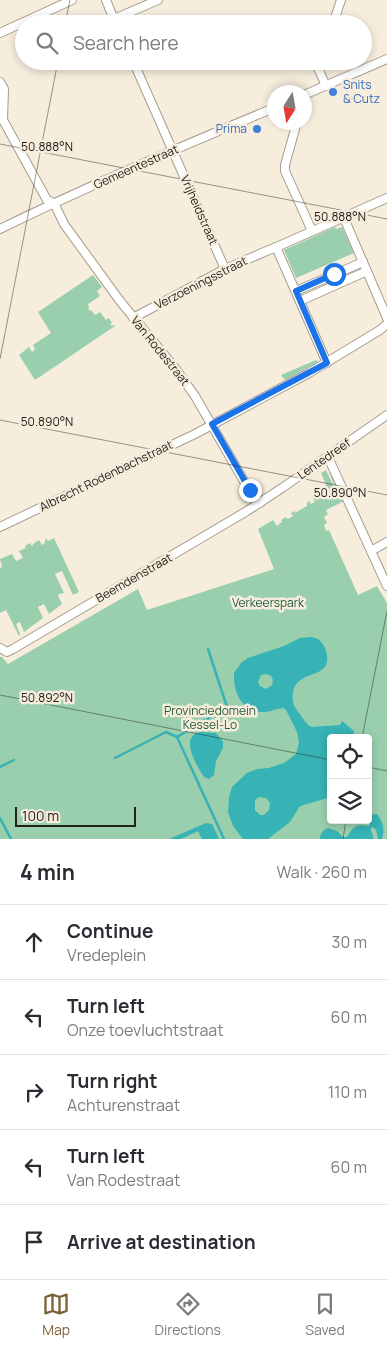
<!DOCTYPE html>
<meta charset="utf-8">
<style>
:root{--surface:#fff;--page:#f7f7f7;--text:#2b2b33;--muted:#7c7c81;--line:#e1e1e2;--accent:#7b6233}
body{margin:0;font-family:Manrope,sans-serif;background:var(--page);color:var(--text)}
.controls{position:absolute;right:15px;bottom:15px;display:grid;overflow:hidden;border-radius:5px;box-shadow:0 2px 8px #0003}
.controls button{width:45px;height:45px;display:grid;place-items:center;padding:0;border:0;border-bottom:1px solid var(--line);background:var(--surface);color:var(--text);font:25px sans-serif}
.compass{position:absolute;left:267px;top:85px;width:45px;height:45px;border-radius:50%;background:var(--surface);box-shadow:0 2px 8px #0003;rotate:191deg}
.scale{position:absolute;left:15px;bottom:12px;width:121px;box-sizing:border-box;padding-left:5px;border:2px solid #24211b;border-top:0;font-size:14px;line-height:18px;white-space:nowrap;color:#24211b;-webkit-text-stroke:4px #f7eddd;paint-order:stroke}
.stop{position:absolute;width:15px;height:15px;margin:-11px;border:4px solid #1a73e8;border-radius:50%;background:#fff}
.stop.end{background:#1a73e8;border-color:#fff;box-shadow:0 1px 5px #0008}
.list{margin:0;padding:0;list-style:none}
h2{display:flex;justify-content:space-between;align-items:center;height:65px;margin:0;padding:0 20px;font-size:21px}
h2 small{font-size:16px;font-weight:400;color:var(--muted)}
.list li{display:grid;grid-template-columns:32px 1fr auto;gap:15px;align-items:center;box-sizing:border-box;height:75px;padding:0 20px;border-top:1px solid var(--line)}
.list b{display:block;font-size:19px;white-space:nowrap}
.list p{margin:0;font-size:16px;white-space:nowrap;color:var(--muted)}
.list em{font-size:16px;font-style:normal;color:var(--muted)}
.icon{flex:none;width:28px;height:28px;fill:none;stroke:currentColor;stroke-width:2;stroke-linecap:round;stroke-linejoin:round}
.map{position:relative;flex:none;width:387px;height:839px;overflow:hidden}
.search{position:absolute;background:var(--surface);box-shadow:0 2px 8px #0003;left:15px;right:15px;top:15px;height:55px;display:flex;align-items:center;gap:12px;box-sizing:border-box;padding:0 18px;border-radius:28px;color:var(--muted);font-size:19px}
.sheet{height:440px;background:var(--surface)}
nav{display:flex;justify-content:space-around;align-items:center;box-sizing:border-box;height:70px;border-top:1px solid var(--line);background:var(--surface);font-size:14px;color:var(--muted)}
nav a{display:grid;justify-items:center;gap:2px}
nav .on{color:var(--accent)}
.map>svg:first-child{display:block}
.green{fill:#99cfad;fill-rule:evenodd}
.water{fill:#37b2b5;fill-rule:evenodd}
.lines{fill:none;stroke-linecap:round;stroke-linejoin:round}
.stream{stroke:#37b2b5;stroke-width:2.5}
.minor-casing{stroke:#a69d8e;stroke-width:10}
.minor{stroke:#fff;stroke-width:8}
.route{stroke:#1a73e8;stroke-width:6}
.ticks{fill:none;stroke:#24211b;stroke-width:1;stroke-opacity:0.45}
.shop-dot{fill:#3f7fe0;stroke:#f7eddd;stroke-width:2}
.labels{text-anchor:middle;stroke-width:5;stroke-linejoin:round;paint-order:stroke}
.shop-label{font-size:12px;fill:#366cbe;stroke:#f7eddd;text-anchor:start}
.street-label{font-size:12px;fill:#24211b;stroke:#f7eddd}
.park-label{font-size:12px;fill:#215c3c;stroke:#f7eddd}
.ticks-label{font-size:12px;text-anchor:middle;fill:#24211b;stroke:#f7eddd;stroke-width:5;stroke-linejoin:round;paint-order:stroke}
</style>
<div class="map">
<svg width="387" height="839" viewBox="0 0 387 839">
<rect width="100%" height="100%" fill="#f7eddd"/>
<!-- green -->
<g class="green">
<path d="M335,227L336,229L342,227L354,253L296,278L284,250Z"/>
<path d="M93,275L102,287L97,291L100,296L88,304L89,308H88L90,311L91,310L95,315L100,312L106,320L109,318L112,323L110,324L112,326L114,325L115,326L35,380L19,355L29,347L32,352L35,349L33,345L51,333L38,312Z"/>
<path d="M316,360L318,362L285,380L281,375Z"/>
<path d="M326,470L340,499L329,472H330L344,501L326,510L328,514L324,517L327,523L324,525L326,531L329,530L358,595L377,586L387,603V839H0V657H2L8,664L138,589L147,610L274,569L258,529L273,520L277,526L282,522L281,520L286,517L288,519L293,516L291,513L294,511L296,513L298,511L307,506V503L309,501L311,504L315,502L313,498L318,494L317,492L326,485L321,473ZM331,738H368V820H331Z"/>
<path d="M46,538L48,541L54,538L79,592L73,595L62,571L55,574L64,593L59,594L58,596L62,604L49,614L44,604L38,607L43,618L24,632L20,622L16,624L20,634L19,636L6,610L0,613V568L2,567L0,559L12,554L16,561L23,558L19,551L26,548L25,546L30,543L32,546L33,545V544L39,540L42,545L44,544Z"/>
</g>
<!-- water -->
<g class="water">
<path d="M311,637C318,638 322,641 325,648C337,682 298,667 293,692C292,701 293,706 299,713C303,718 306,725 312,727L340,725L342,721L353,730L356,738H331V797L300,806L290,822L268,839H243L233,826L228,812L229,797L232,787L247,773L257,769L269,768L284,763L296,754L299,743L297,732L286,710L284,708C277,708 271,712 264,712C242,712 233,693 234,673L241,663L248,658L284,646L300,638ZM266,674L271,676L273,680L272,685L266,689L260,686L258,682L261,675ZM259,797L266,798L270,803L269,810L264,815H260L255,810V800Z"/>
<path d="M201,732L216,733L223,742V748L216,761L214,775L209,779L204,777C197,766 178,736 201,732Z"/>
<path d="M374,814H377C383,822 385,829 382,839H378L376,830L373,827L371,828C370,831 374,835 373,839H320C320,833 323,830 328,828L337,831L343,837H347C355,824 356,825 370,826L368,822V816Z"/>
<path d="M206,823L212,824L219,839H202L198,831L181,839H169Z"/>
</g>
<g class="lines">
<!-- stream -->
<g class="stream">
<path d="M208,649L227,707L177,737L224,839"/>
<path d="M115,758L166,732L177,737"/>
<path d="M0,767L14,760"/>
<path d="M0,818L11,839"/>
</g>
<!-- minor casing -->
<g class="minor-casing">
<g id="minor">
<path d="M106,0L115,22"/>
<path d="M114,19L158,0"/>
<path d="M333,24L341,0"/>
<path d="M0,33L72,0"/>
<path d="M133,61L225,269"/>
<path d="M320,61L318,68L326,86"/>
<path d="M0,82L4,89L3,120"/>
<path d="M304,95L387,59"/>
<path d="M0,119L3,120L47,200L54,203L64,224L120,301L175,368L195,396L249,490L260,503"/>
<path d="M297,122L285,165V171L312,231"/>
<path d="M344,218L387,318"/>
<path d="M0,229C90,185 182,146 274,108"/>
<path d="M276,247L327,363"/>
<path d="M272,249L387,198"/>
<path d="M296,291L363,262"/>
<path d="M300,301L367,271"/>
<path d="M133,318L225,269L269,250"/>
<path d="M328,457L387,586"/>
<path d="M0,527L195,434L309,373L380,330L387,324"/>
<path d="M371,551L387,542"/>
<path d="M0,648L7,652L13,649L247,511L282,488L387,415"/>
</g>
</g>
<!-- minor -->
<use href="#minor" class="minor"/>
</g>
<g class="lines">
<!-- route -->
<path class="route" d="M250,490L212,424L327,363L296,291L334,274"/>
</g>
<!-- ticks -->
<path class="ticks" d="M65,24L70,0M0,144L387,219M0,359L58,61M0,420L387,495M0,695L331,760M362,738L387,611M368,767L387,771M343,839L346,820"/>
<!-- markers -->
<g class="shop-dot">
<circle cx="333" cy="92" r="5"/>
<circle cx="257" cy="129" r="5"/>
</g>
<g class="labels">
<!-- shop labels -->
<g class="shop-label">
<text x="343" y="89">Snits<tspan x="343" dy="14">&amp; Cutz</tspan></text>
<text x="247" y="133" text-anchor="end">Prima</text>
</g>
<!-- street labels -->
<g class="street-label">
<text transform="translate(136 167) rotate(-24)" y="4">Gemeentestraat</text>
<text transform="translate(199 210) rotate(66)" y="4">Vrijheidstraat</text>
<text transform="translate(201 283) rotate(-27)" y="4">Verzoeningsstraat</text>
<text transform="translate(160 351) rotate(51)" y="4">Van Rodestraat</text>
<text transform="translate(324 459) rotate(-35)" y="4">Lentedreef</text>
<text transform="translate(106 476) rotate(-26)" y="4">Albrecht Rodenbachstraat</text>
<text transform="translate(134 578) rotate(-30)" y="4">Beemdenstraat</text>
</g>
<!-- park labels -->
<g class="park-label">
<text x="268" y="607">Verkeerspark</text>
<text x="210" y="715">Provinciedomein<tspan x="210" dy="14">Kessel-Lo</tspan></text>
</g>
</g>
<g class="ticks-label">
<text x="47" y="151">50.888°N</text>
<text x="340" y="221">50.888°N</text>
<text x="47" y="426">50.890°N</text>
<text x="340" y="497">50.890°N</text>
<text x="47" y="702">50.892°N</text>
</g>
</svg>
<div class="controls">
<button><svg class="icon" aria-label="locate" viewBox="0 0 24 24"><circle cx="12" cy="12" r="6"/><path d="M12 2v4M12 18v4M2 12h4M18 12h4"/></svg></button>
<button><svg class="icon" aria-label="layers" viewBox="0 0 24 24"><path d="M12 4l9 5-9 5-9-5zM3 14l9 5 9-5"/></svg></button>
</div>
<svg class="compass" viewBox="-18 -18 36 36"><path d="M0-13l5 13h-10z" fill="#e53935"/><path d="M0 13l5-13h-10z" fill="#7c7c81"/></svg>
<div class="scale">100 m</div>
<div class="stop" style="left:334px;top:274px"></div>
<div class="stop end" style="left:250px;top:490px"></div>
<div class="search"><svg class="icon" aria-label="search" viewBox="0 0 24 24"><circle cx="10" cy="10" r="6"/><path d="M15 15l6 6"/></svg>Search here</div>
</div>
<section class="sheet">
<h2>4 min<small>Walk · 260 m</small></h2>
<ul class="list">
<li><svg class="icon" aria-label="ahead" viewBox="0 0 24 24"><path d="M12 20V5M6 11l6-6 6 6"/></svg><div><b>Continue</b><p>Vredeplein</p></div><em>30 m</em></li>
<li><svg class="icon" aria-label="left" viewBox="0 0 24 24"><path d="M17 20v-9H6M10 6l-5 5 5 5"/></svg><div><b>Turn left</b><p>Onze toevluchtstraat</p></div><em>60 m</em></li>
<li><svg class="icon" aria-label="right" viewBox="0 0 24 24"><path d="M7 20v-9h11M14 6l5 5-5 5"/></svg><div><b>Turn right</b><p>Achturenstraat</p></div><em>110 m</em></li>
<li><svg class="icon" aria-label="left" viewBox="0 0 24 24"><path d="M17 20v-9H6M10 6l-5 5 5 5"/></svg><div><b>Turn left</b><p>Van Rodestraat</p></div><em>60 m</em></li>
<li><svg class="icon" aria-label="arrive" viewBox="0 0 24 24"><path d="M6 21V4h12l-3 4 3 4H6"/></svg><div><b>Arrive at destination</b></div></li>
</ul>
</section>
<nav>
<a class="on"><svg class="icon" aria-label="map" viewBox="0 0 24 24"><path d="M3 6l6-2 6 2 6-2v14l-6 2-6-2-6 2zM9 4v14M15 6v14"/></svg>Map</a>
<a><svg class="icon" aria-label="directions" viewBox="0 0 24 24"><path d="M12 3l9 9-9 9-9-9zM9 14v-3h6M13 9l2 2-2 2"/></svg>Directions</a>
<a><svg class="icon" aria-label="saved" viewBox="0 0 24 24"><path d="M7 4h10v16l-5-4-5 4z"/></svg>Saved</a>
</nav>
